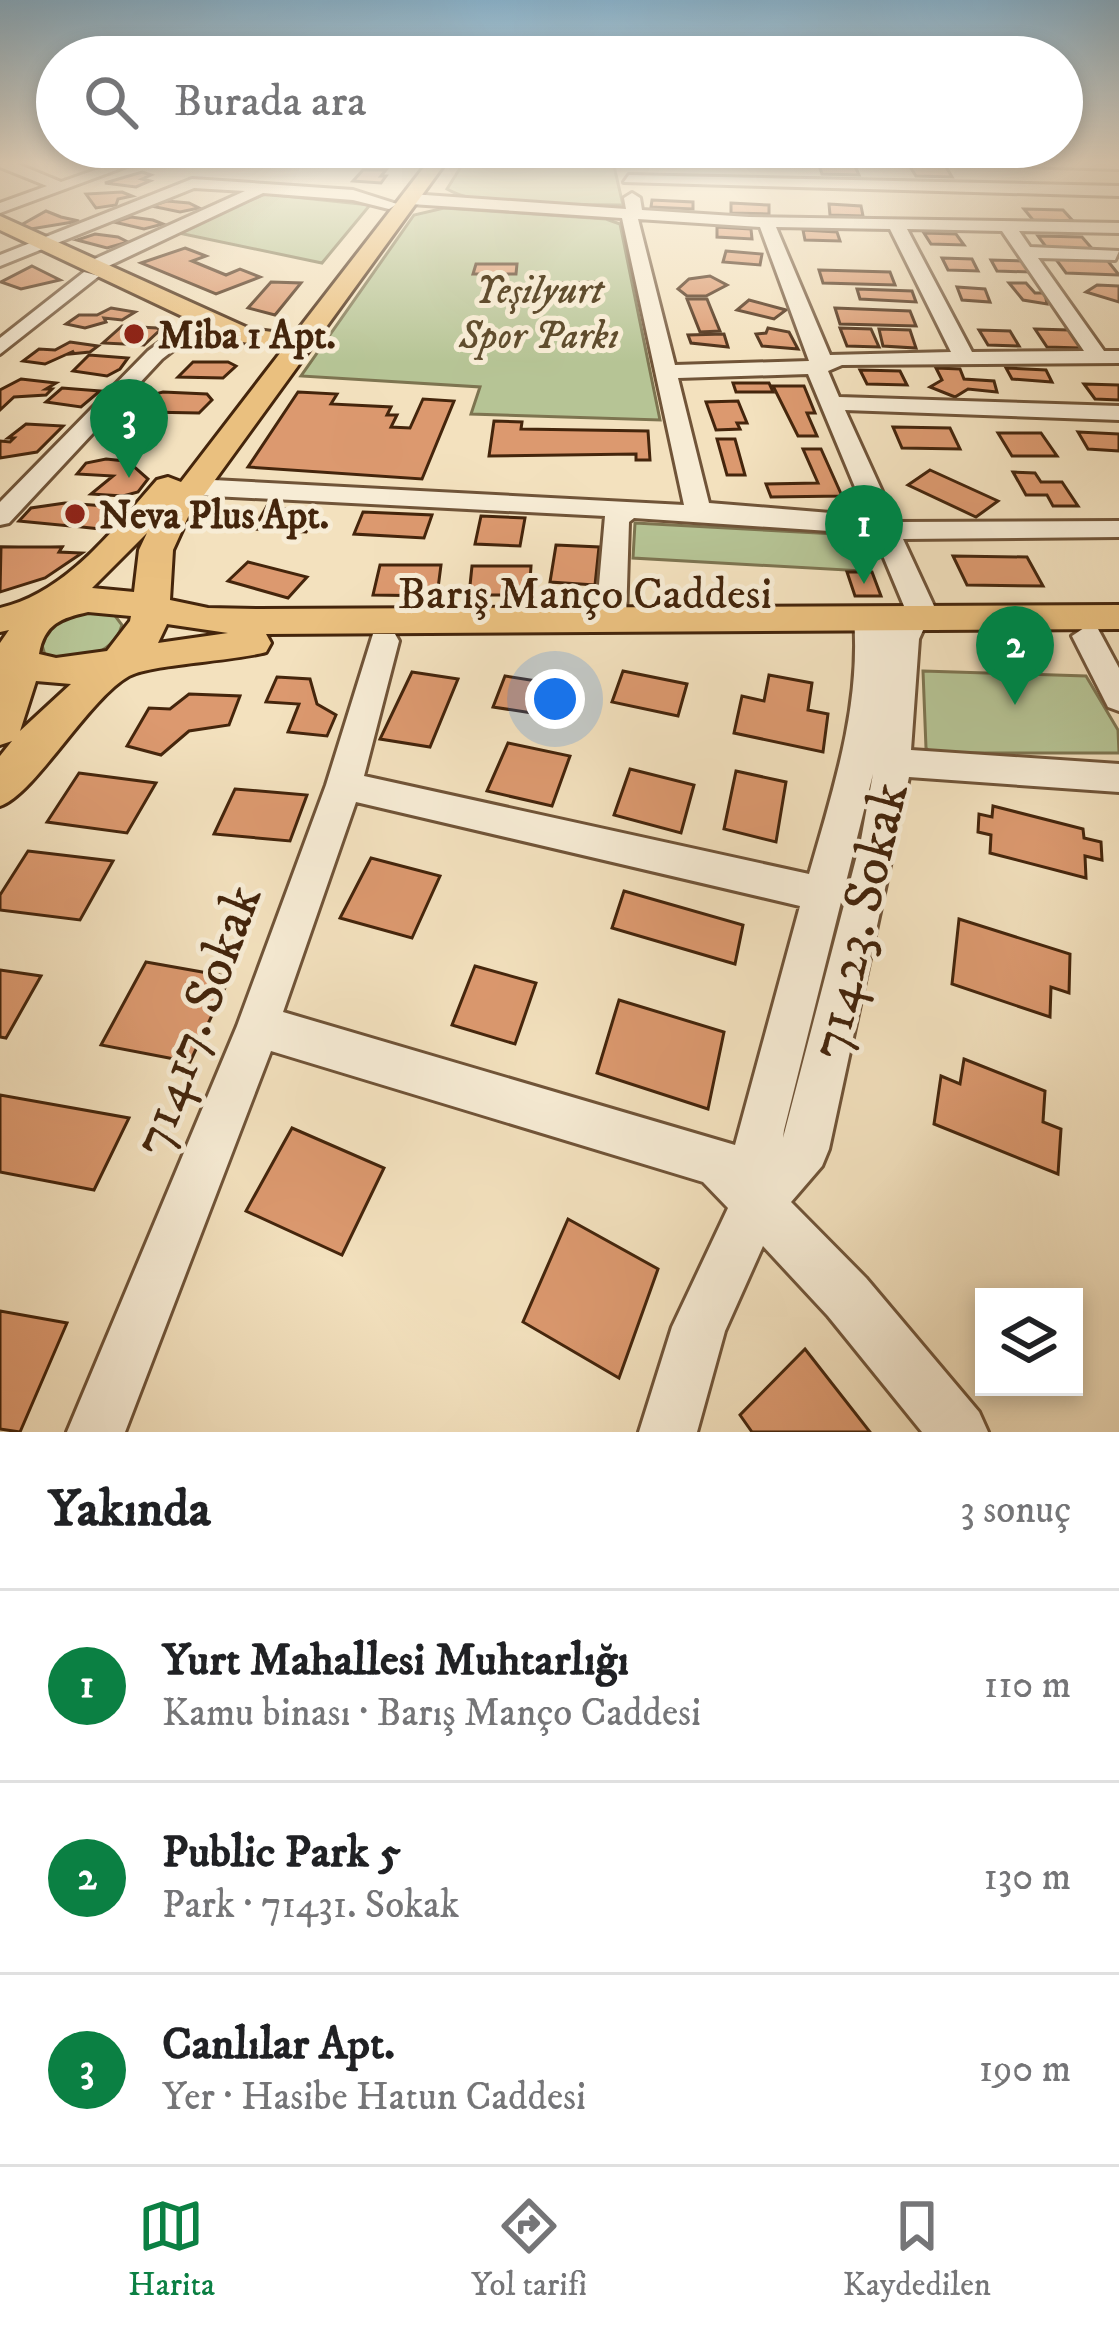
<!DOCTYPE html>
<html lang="tr">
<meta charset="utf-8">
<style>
:root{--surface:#fff;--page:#f6f6f6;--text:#202124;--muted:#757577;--line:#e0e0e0;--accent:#0b8043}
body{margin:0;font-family:"IM FELL DW Pica",serif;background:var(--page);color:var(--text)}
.controls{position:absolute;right:36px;bottom:36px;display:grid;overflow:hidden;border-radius:0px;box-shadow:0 6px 18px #0003}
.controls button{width:108px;height:108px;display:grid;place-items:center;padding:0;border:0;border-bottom:3px solid var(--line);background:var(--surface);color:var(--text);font:60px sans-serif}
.you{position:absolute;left:555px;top:699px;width:42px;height:42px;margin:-30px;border:9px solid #fff;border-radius:50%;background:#1a73e8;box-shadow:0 0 0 18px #1a73e833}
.badge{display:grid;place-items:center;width:78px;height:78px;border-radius:50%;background:var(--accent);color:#fff;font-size:39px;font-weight:700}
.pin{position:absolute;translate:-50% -99px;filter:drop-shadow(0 3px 6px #0008)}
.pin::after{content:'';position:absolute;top:63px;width:42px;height:36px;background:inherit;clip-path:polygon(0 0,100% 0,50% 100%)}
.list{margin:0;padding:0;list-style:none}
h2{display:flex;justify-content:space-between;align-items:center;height:156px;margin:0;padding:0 48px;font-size:51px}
h2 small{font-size:39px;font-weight:400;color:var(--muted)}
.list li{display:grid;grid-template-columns:78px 1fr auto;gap:36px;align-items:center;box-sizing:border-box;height:192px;padding:0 48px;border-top:3px solid var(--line)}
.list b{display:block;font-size:45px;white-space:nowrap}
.list p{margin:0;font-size:39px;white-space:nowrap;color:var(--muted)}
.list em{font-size:39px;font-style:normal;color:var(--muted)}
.icon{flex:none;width:66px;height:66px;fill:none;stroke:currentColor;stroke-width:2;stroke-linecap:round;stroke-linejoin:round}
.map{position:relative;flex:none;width:1119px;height:1432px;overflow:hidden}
.search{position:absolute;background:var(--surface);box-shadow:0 6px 18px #0003;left:36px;right:36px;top:36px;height:132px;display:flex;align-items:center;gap:30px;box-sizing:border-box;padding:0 42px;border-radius:66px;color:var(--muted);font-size:45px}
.sheet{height:732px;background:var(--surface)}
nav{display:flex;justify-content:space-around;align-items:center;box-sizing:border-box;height:168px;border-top:3px solid var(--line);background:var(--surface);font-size:33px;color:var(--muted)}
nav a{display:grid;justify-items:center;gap:6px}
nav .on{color:var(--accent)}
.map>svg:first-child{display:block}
.green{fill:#b6c495;stroke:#7d7450;stroke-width:3}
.building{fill:#dc996f;stroke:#44250c;stroke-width:3}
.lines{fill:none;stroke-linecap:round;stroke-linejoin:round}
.minor-casing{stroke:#705438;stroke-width:6}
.major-casing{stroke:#44250c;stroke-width:6}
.minor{fill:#f7ecd5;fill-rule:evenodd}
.major{fill:#eac07f;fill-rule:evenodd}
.poi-dot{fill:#8f2418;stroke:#f7ecd5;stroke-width:4.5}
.labels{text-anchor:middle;stroke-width:10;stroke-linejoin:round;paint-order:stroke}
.far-park-label{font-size:39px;font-style:italic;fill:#604d2e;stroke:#f7ecd5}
.far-poi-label{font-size:39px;font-weight:bold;fill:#44250c;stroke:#f7ecd5;text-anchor:start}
.street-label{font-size:45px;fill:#44250c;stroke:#f7ecd5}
.near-street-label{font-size:54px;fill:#44250c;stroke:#f7ecd5}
</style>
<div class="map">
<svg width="1119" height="1432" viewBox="0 0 1119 1432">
<rect width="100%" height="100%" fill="#f3e1be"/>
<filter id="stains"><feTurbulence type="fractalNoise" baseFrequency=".00167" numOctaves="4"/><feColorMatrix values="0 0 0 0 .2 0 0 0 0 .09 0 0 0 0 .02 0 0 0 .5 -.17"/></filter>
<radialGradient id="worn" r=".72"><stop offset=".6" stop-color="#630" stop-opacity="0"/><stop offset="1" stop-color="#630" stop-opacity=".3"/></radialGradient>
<!-- green -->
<g class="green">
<path d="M464,162H613L623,205C578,203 484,211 447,189Z"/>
<path d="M265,194L370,205L322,263L174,232Z"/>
<path d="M444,208L606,219L620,224L660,420L471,414L480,387L301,376L414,215Z"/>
<path d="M635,523L855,535L863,571L633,558Z"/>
<path d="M78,611L113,613L122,625C114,655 72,667 45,655L40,639L54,622Z"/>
<path d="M923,671L1086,676L1118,730L1119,753H931L926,748Z"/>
</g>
<!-- building -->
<g class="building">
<path d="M818,162H853L859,175L822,174Z"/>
<path d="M907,162H943L952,177L916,176Z"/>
<path d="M363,170H386L381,176H386L381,183L353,181Z"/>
<path d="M142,172L151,175L142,179L150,181L136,187L105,183Z"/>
<path d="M122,192L132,196L118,199L116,205L96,208L86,194Z"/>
<path d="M652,200L693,202V209L651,207Z"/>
<path d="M167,201L189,203L199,208L180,212L151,206Z"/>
<path d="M731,203L769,205V214L731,213Z"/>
<path d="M829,204L861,206L863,216L830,215Z"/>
<path d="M1024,209L1063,210L1073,221L1033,220Z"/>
<path d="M46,211L61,217L79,221L31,229L21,225Z"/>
<path d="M131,217L153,220L163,224L144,229L114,222Z"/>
<path d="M717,227L751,229L752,239L717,237Z"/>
<path d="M803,230L837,232L840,241L805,240Z"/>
<path d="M924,233L956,234L964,245L931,244Z"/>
<path d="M95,234L118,237L128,242L107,248L77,240Z"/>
<path d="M1038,236L1082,237L1095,252L1049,251Z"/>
<path d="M185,248L206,256L192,261L226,275L240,269L260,277L216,294L141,263Z"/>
<path d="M726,251L762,254L760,265L723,262Z"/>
<path d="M942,258L972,259L978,271L948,270Z"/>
<path d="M1055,258L1107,260L1119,275L1066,273Z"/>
<path d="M991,260L1023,261L1030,272L997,271Z"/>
<path d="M476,264H517L516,274H473Z"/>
<path d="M32,266L60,280L21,289L1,282Z"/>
<path d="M819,270L890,272L895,285L823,283Z"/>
<path d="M710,276L727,285L706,296H687L678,289L689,279Z"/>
<path d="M271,282L301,283L275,315L248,308Z"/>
<path d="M597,282L600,295L567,296L564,283Z"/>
<path d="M1009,283H1026L1035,293H1045L1047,304L1023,300Z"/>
<path d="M1097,285L1119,286V302L1086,292Z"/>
<path d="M957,287L985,289L990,302L962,300Z"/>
<path d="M857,289L912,291L916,302L860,299Z"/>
<path d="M687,299H707L720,331L700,332Z"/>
<path d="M749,300L786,310L774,319L737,310Z"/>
<path d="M111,308L135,312L122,320L104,318L106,322L85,328L66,324L79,315H97Z"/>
<path d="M835,308L910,311L916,326L840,324Z"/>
<path d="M122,326L157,328L160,330L144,345L103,343Z"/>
<path d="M768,328L789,332L798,349L762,346L756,334L766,333Z"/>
<path d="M840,328L871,329L879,347L847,346Z"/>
<path d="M879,329L910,330L916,348L883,346Z"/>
<path d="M1035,329L1069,330L1081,348L1047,347Z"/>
<path d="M979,330L1010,331L1019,346L988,345Z"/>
<path d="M724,334L728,347L691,343L688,335Z"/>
<path d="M70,342L98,346L90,352L70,354L74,351L45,364L23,361L39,349L55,350Z"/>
<path d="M89,355L128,358L120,369L107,376L73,371Z"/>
<path d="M193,362H228L236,366L223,378L178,377Z"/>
<path d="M936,368L960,369L964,379L994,381L997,392L968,389L955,397L930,387L942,380Z"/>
<path d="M1006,368L1046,370L1052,382L1012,379Z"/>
<path d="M860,370L900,371L907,385L867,384Z"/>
<path d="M21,379L56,383L46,389H52L46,395L14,397L0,410V390Z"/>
<path d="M733,383H769L773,392H736Z"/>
<path d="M1084,384L1119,385V400L1095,399Z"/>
<path d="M773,386H804L815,413H807L817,436H798Z"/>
<path d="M62,388L100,391L81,407L46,402Z"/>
<path d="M163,392L207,394L212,400L199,413L146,412L149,409L143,405L151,395Z"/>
<path d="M298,392L337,394L331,404L391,407L387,415H397L391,427L410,428L423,399L454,401L422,479L248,467Z"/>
<path d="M738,401L747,423H737L740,429L716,430L706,402Z"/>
<path d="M494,421L522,422L521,429L648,431L650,460H636V454L489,456Z"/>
<path d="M26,424L63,426L37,452L0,458V441L10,442L14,438H8Z"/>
<path d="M893,427L950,428L960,449L902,448Z"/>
<path d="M1078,432L1119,434V451L1088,449Z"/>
<path d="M998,433H1041L1057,456H1012Z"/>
<path d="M717,439H735L745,475H727Z"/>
<path d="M803,449H821L842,496L771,497L766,484L818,483Z"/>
<path d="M106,459L135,462L132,465L148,479L138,492L123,496L91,494L113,476L77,474L86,463Z"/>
<path d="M930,470L998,501L976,517L908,485Z"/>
<path d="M1013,472L1035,473L1041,482H1062L1078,506H1053L1047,495H1026Z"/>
<path d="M65,503L119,507L116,510L128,511L118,524L100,529L73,526L81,517L70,526L19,521L31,508Z"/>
<path d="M267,506L305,512L302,518L312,519L306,532L254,529Z"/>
<path d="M363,512L432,515L424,538L354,534Z"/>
<path d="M481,516L525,518L520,546L475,544Z"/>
<path d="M556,545L599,547L595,585L550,582Z"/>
<path d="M1,547L36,548L62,547L41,578L0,576Z"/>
<path d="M1,547H62L59,552L82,553L45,578L0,592Z"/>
<path d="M953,556L1027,557L1043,586L967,585Z"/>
<path d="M248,562L307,577L288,598L228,581Z"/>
<path d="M380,565H441L437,596L373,595Z"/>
<path d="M472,566H531L529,595H469Z"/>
<path d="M847,572H872L881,596H855Z"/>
<path d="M623,671L687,684L678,716L612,702Z"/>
<path d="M412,672L458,679L430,747L380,739Z"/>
<path d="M769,675L812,683L808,710L828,714L823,752L734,733L742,696L764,701Z"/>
<path d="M505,676L568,686L558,717L493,707Z"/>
<path d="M277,677L310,679L317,704L336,715L327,736L288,732L299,704L266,702Z"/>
<path d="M189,694L240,696L229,725L189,731L161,755L127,746L149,708L170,709Z"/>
<path d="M508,743L570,756L552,806L487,791Z"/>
<path d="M630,769L694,785L681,833L614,815Z"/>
<path d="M736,771L786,782L776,842L724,829Z"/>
<path d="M79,773L156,783L127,833L47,822Z"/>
<path d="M235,789L307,795L290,841L214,834Z"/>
<path d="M993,806L1083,829L1084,838L1101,842L1102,860L1085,856L1086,878L990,853L991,835L978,832L979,814L992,817Z"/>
<path d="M28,851L113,861L80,920L0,910V895Z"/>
<path d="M371,858L440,876L412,938L340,918Z"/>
<path d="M624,891L743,925L735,964L612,928Z"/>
<path d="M959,919L1070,954L1069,993L1051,987L1050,1017L952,984Z"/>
<path d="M146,962L230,977L190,1062L101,1045Z"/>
<path d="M475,966L536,983L515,1044L452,1025Z"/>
<path d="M0,970L41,976L6,1038L0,1037Z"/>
<path d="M619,1000L724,1032L708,1109L597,1073Z"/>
<path d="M964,1059L1045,1091L1043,1122L1061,1129L1058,1174L934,1124L941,1076L960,1084Z"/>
<path d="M0,1095L129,1118L94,1190L0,1172Z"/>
<path d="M292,1128L384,1168L342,1255L246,1211Z"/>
<path d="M568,1219L658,1269L619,1378L523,1322Z"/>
<path d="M0,1311L67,1323L20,1432L0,1429Z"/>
<path d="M805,1349L870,1432H752L740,1415Z"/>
</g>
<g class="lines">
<!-- minor casing -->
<g class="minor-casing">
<g id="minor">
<path d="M0,162H13L61,182L118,162H138L0,213V203L47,186L0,167Z"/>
<path d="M1014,162H1119V169L1021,166Z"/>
<path d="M629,175L1119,186V196L624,182Z"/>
<path d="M192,179L353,190L397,204L389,209L353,200L263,193L100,270H88V262L245,191L194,188L0,266V255Z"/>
<path d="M632,193L640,198L642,210L749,217L1119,223V233L1019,231L1030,247L1119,251L1115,260L1038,258L1104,351H1119V363L842,365L828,371L839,397L1119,406V420L845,410L896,522L1119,521V537L903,539L934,606L919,639L911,750L1119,764V792L909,777L829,1149L822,1166L791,1202L866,1278L979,1412L988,1432H922L828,1316L763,1246L725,1331L697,1432H639L672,1327L728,1208L703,1182L271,1051L125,1432H67L237,1026L326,785L373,634H395L399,641L364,776L809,874C833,790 861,706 854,618L869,608L897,622L904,606L874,534L634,518L629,522L626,619L611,629L596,619L605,516L194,495L181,487L194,479L684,505L622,218L411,204L403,199L411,194L626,209L624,198ZM638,219L760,227L809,361L675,365ZM776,227L890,229L951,352L830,355ZM907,229L1002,231L1084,351L972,352ZM808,374L867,516L709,503L678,378ZM873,774L861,840L783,1138L784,1130ZM356,802L800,906L735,1145L283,1012Z"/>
<path d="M84,272L99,276L0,354V338Z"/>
<path d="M186,323L203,327L162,359L9,523L0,525V502L148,351Z"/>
<path d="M1087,626L1098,629L1119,668V711L1108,707L1072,636Z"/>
</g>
</g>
<!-- major casing -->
<g class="major-casing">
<path id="major" d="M428,162H446L188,517L173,550L170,600L208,608L259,609L1119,605V629L266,634L271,643L266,652C235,661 150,664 129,676C88,699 35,794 0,806V756L12,741L0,745V643L9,630L0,632V608C66,593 113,530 157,480L168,477L181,482L284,348L235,341L0,230V216L250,329L294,335ZM147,533L139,550L134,592L92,588ZM88,612L131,616L130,621L107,651L56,658L39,654C44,624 61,618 88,612ZM167,624L228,633L158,643ZM36,681L71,684L20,731Z"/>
</g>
<!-- minor -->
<use href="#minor" class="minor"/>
<!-- major -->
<use href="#major" class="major"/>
</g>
<!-- sky -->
<linearGradient id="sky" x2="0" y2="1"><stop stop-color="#89b7d4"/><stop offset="0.45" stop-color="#faf2e2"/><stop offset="1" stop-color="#faf2e2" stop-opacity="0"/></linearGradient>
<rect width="1119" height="362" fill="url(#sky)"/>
<!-- markers -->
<g class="poi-dot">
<circle cx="134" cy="334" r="12"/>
<circle cx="75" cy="514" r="12"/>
</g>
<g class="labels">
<!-- far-park labels -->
<g class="far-park-label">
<text x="539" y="303">Yeşilyurt<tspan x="539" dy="45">Spor Parkı</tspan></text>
</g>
<!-- far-poi labels -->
<g class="far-poi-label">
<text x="158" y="348">Miba 1 Apt.</text>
<text x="99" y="528">Neva Plus Apt.</text>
</g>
<!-- street labels -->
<g class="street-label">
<text x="585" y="608">Barış Manço Caddesi</text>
</g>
<!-- near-street labels -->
<g class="near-street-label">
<text transform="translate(857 920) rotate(-77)" y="19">71423. Sokak</text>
<text transform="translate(195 1019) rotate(-70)" y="19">71417. Sokak</text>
</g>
</g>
<rect width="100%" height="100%" filter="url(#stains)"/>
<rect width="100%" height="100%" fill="url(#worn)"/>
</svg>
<div class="controls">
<button><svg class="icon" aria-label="layers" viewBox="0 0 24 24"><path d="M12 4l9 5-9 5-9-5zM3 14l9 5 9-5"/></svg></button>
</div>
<div class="you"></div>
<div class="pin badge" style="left:864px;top:584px">1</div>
<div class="pin badge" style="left:1015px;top:705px">2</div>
<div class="pin badge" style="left:129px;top:478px">3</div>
<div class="search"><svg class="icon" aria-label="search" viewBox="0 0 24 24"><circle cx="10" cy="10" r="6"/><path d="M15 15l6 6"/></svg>Burada ara</div>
</div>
<section class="sheet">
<h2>Yakında<small>3 sonuç</small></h2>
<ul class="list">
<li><span class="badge">1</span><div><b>Yurt Mahallesi Muhtarlığı</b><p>Kamu binası · Barış Manço Caddesi</p></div><em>110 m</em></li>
<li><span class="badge">2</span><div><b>Public Park 5</b><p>Park · 71431. Sokak</p></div><em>130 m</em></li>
<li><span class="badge">3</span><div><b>Canlılar Apt.</b><p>Yer · Hasibe Hatun Caddesi</p></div><em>190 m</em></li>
</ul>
</section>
<nav>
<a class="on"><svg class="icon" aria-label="map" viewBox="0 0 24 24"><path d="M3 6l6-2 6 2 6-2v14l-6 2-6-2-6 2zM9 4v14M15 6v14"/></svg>Harita</a>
<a><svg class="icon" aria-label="directions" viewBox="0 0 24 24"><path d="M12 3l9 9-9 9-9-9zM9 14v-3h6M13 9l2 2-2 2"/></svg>Yol tarifi</a>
<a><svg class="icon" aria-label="saved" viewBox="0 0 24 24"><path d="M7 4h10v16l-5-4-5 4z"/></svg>Kaydedilen</a>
</nav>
